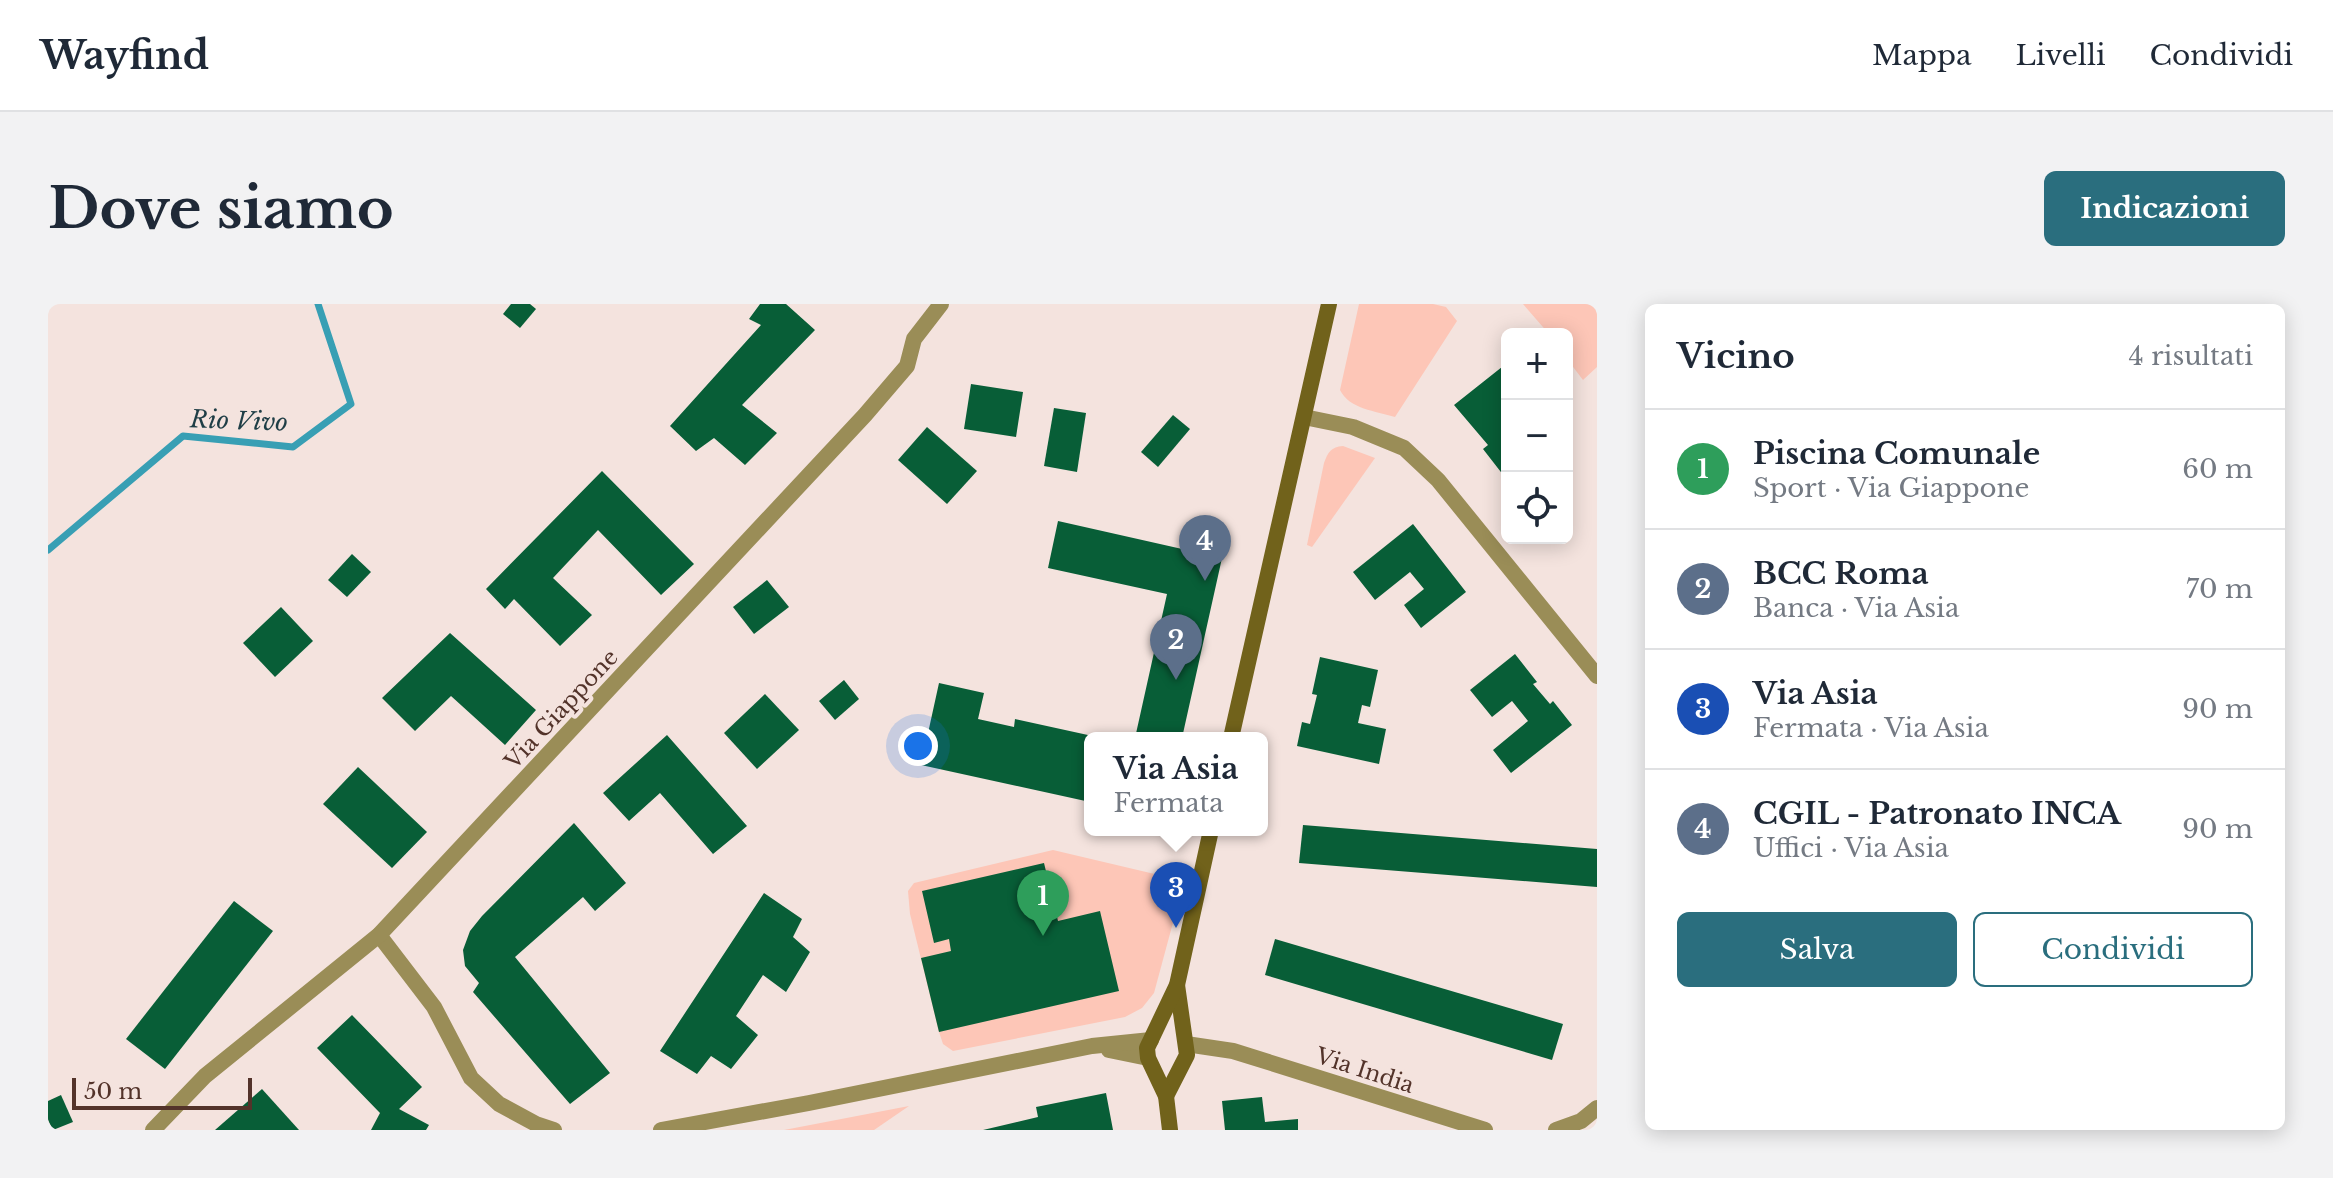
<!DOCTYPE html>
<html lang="it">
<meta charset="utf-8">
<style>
:root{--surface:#fff;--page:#f2f2f3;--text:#1f2937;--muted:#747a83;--line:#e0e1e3;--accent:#2a6e7e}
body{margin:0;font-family:"Libre Baskerville",serif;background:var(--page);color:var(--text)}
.controls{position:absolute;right:24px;top:24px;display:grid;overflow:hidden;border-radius:12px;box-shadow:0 4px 20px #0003}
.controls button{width:72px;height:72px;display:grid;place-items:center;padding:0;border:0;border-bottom:2px solid var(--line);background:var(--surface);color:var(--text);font:40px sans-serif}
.scale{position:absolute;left:24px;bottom:20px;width:180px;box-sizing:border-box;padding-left:8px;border:4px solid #53332a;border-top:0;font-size:22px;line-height:28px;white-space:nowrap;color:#53332a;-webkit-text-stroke:6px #f4e3de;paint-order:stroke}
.you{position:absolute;left:870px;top:442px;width:28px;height:28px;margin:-20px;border:6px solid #fff;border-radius:50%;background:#1a73e8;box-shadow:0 0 0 12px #1a73e833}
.badge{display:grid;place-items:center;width:52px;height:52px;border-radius:50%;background:var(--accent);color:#fff;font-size:26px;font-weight:700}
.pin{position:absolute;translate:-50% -66px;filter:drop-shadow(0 2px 4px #0008)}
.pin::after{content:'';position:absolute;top:42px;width:28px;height:24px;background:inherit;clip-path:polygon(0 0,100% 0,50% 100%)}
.popup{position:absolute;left:1036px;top:428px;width:184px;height:104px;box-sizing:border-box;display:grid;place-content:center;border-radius:12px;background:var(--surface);filter:drop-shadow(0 2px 6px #0005);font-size:26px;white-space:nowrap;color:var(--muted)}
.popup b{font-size:30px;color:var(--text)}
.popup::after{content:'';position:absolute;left:50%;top:100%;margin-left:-16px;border:16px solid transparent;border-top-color:var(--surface)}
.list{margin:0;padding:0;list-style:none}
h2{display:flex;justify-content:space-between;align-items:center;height:104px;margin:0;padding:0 32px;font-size:34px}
h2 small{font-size:26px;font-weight:400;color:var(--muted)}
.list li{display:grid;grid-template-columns:52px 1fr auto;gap:24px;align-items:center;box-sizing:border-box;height:120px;padding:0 32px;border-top:2px solid var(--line)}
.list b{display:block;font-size:30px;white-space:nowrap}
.list p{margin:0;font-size:26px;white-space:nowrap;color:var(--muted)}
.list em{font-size:26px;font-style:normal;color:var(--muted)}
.actions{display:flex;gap:16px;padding:24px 32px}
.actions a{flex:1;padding:18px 0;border:2px solid var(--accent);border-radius:12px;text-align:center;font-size:28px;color:var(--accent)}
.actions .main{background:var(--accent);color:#fff}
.icon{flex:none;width:44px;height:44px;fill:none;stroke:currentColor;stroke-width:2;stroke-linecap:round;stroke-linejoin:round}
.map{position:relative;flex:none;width:1549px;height:826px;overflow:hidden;border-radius:12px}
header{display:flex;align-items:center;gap:48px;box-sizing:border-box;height:112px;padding:0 40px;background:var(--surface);border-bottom:2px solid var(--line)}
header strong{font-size:38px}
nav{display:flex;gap:44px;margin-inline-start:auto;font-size:28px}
.intro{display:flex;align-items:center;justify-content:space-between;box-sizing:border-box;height:192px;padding:0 48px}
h1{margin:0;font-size:56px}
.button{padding:20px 36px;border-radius:12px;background:var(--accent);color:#fff;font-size:28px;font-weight:700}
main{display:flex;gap:48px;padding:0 48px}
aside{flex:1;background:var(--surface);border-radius:12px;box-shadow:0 4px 20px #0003}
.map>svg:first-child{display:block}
.green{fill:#fdc6b7}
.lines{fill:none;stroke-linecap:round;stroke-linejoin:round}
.stream{stroke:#389fb4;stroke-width:7}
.building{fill:#085e37}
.street{stroke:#9a8d57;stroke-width:16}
.secondary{stroke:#71621b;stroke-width:16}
.labels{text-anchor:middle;stroke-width:8;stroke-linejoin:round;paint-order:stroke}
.street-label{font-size:22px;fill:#53332a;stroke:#f4e3de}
.water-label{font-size:24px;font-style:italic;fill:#1f3e46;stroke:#f4e3de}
</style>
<header>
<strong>Wayfind</strong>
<nav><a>Mappa</a><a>Livelli</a><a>Condividi</a></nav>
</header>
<div class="intro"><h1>Dove siamo</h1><a class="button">Indicazioni</a></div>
<main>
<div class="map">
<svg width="1549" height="826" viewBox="0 0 1549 826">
<rect width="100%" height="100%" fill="#f4e3de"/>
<!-- green -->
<g class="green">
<path d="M1311,0H1385L1398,3L1409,17L1347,113C1328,107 1301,105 1292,86Z"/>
<path d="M1475,0H1549V63L1535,76L1519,55V30H1501Z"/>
<path d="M1295,142L1327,154L1264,243L1259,241L1276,159C1280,148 1283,143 1295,142Z"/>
<path d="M1005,546L1115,572L1128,581L1130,600L1106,689L1094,704L1077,713L905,747L895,740L891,728L862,610L860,587L866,579Z"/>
<path d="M861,802L826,826H736Z"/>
</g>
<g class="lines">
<!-- stream -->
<path class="stream" d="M0,246L135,132L245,143L303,100L270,0"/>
</g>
<!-- building -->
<g class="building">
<path d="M463,0H482L488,5L472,24L455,10Z"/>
<path d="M712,0H738L767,26L694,101L729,129L697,161L666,134L648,147L622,122L713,21L701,15Z"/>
<path d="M1459,59V169L1456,172L1435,145L1440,141L1406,101Z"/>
<path d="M923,80L975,88L968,133L916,125Z"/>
<path d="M1006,104L1038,109L1029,168L996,162Z"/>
<path d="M1125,111L1142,125L1110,163L1093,148Z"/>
<path d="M879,123L929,167L899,200L850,156Z"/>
<path d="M554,167L646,260L613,291L550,226L505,274L544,311L512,342L466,295L457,305L438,285Z"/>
<path d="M1010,217L1174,254L1134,434H1087L1119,290L1000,264Z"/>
<path d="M1365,220L1418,288L1373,324L1356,301L1376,285L1362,268L1327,296L1305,268Z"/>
<path d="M304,250L323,268L299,293L280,276Z"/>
<path d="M719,276L741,303L706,330L685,303Z"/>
<path d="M233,303L265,337L227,373L195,339Z"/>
<path d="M402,329L488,406L457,441L403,392L367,427L334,394Z"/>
<path d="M1467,350L1489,378L1485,380L1502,400L1505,397L1524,421L1463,469L1445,446L1480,417L1464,397L1444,413L1422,386Z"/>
<path d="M1272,353L1330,366L1322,403L1314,401L1310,419L1338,425L1331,460L1249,442L1254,418L1262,420L1269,391L1264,390Z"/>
<path d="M796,376L811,395L787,416L771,397Z"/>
<path d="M891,379L936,389L930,415L966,423L967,415L1049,433L1042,434V498L873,461Z"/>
<path d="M717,390L751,426L709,465L676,429Z"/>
<path d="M619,431L699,522L665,550L612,489L581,517L555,489Z"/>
<path d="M310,463L379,528L344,564L275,500Z"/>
<path d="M526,519L578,579L547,607L535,593L467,653L562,769L522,800L425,688L431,679L417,662L415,646L422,627L434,612Z"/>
<path d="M1255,521L1549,545V583L1251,559Z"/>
<path d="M996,559L1010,617L1052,607L1071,687L891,728L873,654L903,647L901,635L886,639L874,587Z"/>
<path d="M716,589L754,615L745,633L762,648L738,688L715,671L688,712L710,731L683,765L663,752L649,770L612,747Z"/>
<path d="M186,597L225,627L117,765L78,735Z"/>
<path d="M1227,635L1515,720L1504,756L1217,671Z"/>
<path d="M304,711L374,783L351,805L381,821L378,826H323L332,809L269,744Z"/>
<path d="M214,785L251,826H167Z"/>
<path d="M1058,789L1065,826H935L990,813L988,803Z"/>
<path d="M13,791L25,818L5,826L0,816V797Z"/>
<path d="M1214,793L1217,818L1250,815V826H1177L1174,797Z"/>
</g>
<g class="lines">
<!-- street -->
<g class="street">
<path d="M1256,113L1305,123L1356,144L1390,176L1549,372"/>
<path d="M331,631L386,703L423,774L451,800L488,820L506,826"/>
<path d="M1138,740L1185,747L1437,826"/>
<path d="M1061,746L1100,754"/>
<path d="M105,826L157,772L331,631L817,111L859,62L866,35L893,0"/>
<path d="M613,826L761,799L1044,742L1103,736"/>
<path d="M1508,826L1533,817L1549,804"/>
</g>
<!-- secondary -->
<g class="secondary">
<path d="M1183,434L1281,0"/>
<path d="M1118,792L1139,751L1129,681"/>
<path d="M1122,826L1118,792L1100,754L1099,744L1129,681L1163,526"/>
</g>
</g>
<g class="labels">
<!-- street labels -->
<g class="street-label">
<text transform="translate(513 405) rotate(-47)" y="8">Via Giappone</text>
<text transform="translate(1317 766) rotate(18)" y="8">Via India</text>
</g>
<!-- water labels -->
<g class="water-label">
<text transform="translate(191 117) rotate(2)" y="8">Rio Vivo</text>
</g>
</g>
</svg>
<div class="controls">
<button>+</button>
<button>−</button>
<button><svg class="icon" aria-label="locate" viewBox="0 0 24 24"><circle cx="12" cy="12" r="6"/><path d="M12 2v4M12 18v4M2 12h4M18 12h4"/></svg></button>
</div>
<div class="scale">50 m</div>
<div class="you"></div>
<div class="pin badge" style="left:995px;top:632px;background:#2e9e5b">1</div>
<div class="pin badge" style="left:1128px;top:376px;background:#5c6f8a">2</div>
<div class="pin badge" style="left:1128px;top:624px;background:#1a4fb4">3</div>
<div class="popup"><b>Via Asia</b>Fermata</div>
<div class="pin badge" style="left:1157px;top:277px;background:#5c6f8a">4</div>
</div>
<aside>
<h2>Vicino<small>4 risultati</small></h2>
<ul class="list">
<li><span class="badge" style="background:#2e9e5b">1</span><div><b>Piscina Comunale</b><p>Sport · Via Giappone</p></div><em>60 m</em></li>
<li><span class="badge" style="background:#5c6f8a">2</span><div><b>BCC Roma</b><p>Banca · Via Asia</p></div><em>70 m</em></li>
<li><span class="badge" style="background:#1a4fb4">3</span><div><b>Via Asia</b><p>Fermata · Via Asia</p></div><em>90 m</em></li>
<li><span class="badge" style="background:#5c6f8a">4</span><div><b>CGIL - Patronato INCA</b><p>Uffici · Via Asia</p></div><em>90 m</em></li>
</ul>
<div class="actions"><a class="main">Salva</a><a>Condividi</a></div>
</aside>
</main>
